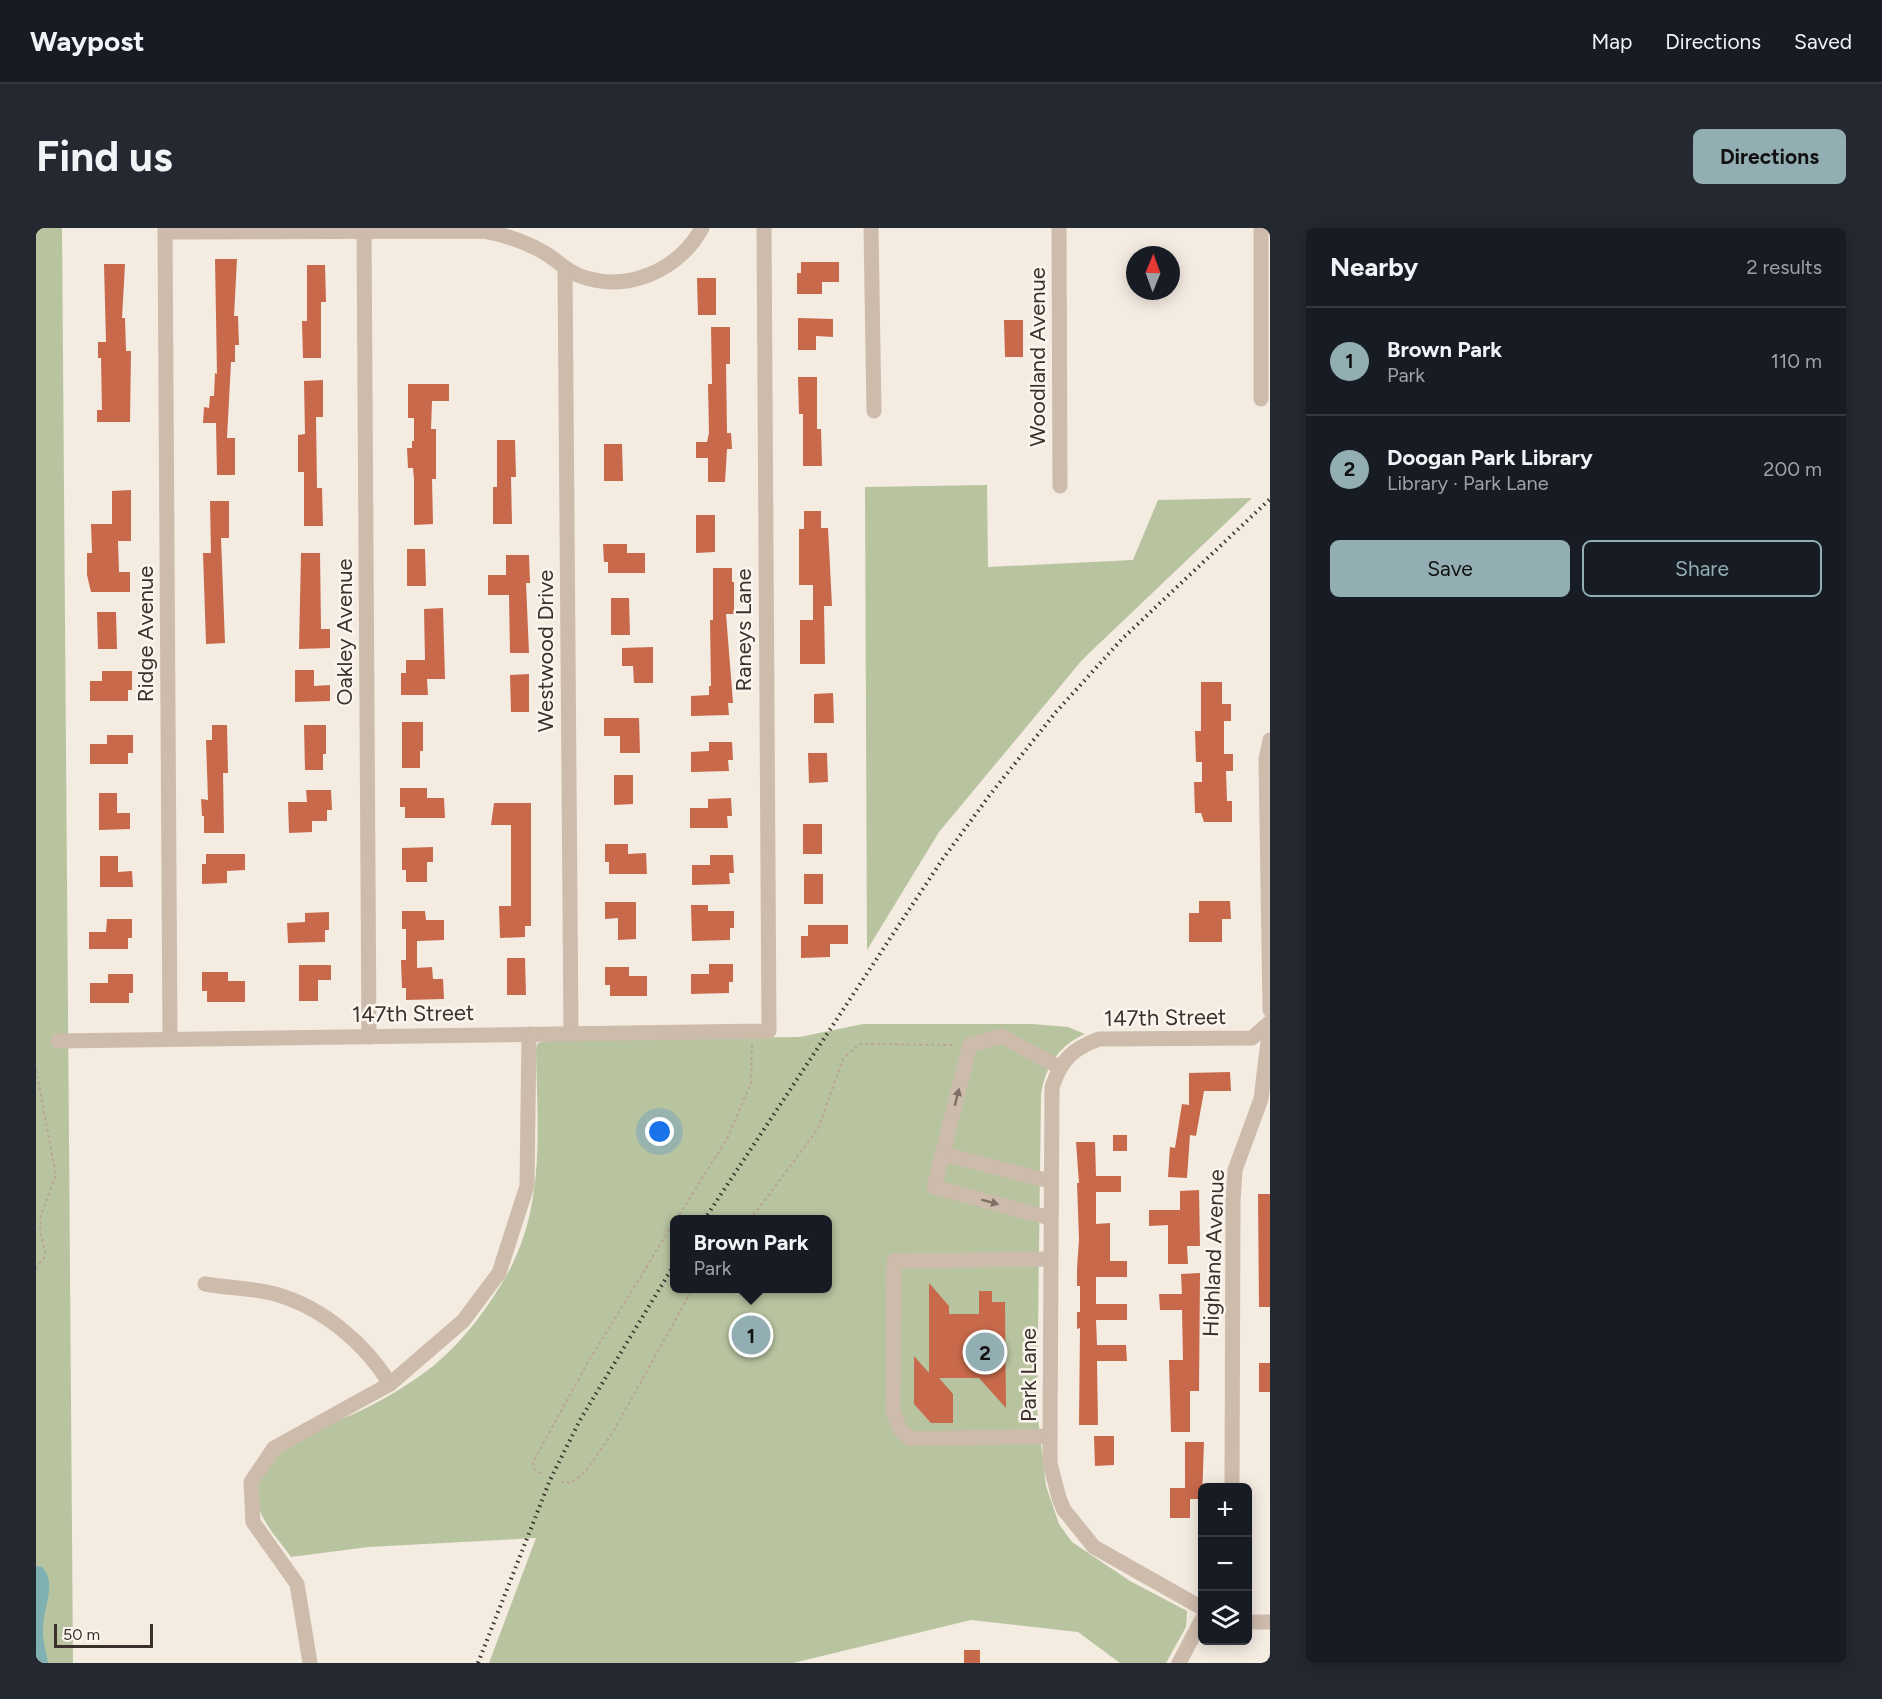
<!DOCTYPE html>
<meta charset="utf-8">
<style>
:root{--surface:#171b24;--page:#242831;--text:#f1f3f6;--muted:#9ea1a6;--line:#363941;--accent:#92aeb2}
body{margin:0;font-family:Figtree,sans-serif;background:var(--page);color:var(--text)}
.controls{position:absolute;right:18px;bottom:18px;display:grid;overflow:hidden;border-radius:9px;box-shadow:0 3px 15px #0003}
.controls button{width:54px;height:54px;display:grid;place-items:center;padding:0;border:0;border-bottom:2px solid var(--line);background:var(--surface);color:var(--text);font:30px sans-serif}
.compass{position:absolute;left:1090px;top:18px;width:54px;height:54px;border-radius:50%;background:var(--surface);box-shadow:0 3px 15px #0003;rotate:1deg}
.scale{position:absolute;left:18px;bottom:15px;width:99px;box-sizing:border-box;padding-left:6px;border:3px solid #3b302b;border-top:0;font-size:16px;line-height:21px;white-space:nowrap;color:#3b302b;-webkit-text-stroke:4px #fbf5ee;paint-order:stroke}
.you{position:absolute;left:624px;top:904px;width:21px;height:21px;margin:-15px;border:4px solid #fff;border-radius:50%;background:#1a73e8;box-shadow:0 0 0 9px #1a73e833}
.badge{display:grid;place-items:center;width:39px;height:39px;border-radius:50%;background:var(--accent);color:#111;font-size:20px;font-weight:700}
.pin{position:absolute;translate:-50% -50%;border:3px solid #fff;box-shadow:0 2px 6px #0006}
.popup{position:absolute;left:634px;top:987px;width:162px;height:78px;box-sizing:border-box;display:grid;place-content:center;border-radius:9px;background:var(--surface);filter:drop-shadow(0 2px 4px #0005);font-size:20px;white-space:nowrap;color:var(--muted)}
.popup b{font-size:22px;color:var(--text)}
.popup::after{content:'';position:absolute;left:50%;top:100%;margin-left:-12px;border:12px solid transparent;border-top-color:var(--surface)}
.list{margin:0;padding:0;list-style:none}
h2{display:flex;justify-content:space-between;align-items:center;height:78px;margin:0;padding:0 24px;font-size:26px}
h2 small{font-size:20px;font-weight:400;color:var(--muted)}
.list li{display:grid;grid-template-columns:39px 1fr auto;gap:18px;align-items:center;box-sizing:border-box;height:108px;padding:0 24px;border-top:2px solid var(--line)}
.list b{display:block;font-size:22px;white-space:nowrap}
.list p{margin:0;font-size:20px;white-space:nowrap;color:var(--muted)}
.list em{font-size:20px;font-style:normal;color:var(--muted)}
.actions{display:flex;gap:12px;padding:18px 24px}
.actions a{flex:1;padding:14px 0;border:2px solid var(--accent);border-radius:9px;text-align:center;font-size:21px;color:var(--accent)}
.actions .main{background:var(--accent);color:#111}
.icon{flex:none;width:33px;height:33px;fill:none;stroke:currentColor;stroke-width:2;stroke-linecap:round;stroke-linejoin:round}
.map{position:relative;flex:none;width:1234px;height:1435px;overflow:hidden;border-radius:9px}
header{display:flex;align-items:center;gap:36px;box-sizing:border-box;height:84px;padding:0 30px;background:var(--surface);border-bottom:2px solid var(--line)}
header strong{font-size:28px}
nav{display:flex;gap:33px;margin-inline-start:auto;font-size:21px}
.intro{display:flex;align-items:center;justify-content:space-between;box-sizing:border-box;height:144px;padding:0 36px}
h1{margin:0;font-size:42px}
.button{padding:15px 27px;border-radius:9px;background:var(--accent);color:#111;font-size:21px;font-weight:700}
main{display:flex;gap:36px;padding:0 36px}
aside{flex:1;background:var(--surface);border-radius:9px;box-shadow:0 3px 15px #0003}
.map>svg:first-child{display:block}
.green{fill:#b8c4a0;fill-rule:evenodd}
.water{fill:#7fb0b2}
.building{fill:#c8694b}
.lines{fill:none;stroke-linecap:round;stroke-linejoin:round}
.path{stroke:#b9a596;stroke-width:2;stroke-dasharray:3 3;stroke-linecap:butt}
.minor{stroke:#cdbbac;stroke-width:15}
.rail{stroke:#3b302b;stroke-width:4;stroke-dasharray:1.5 4.5;stroke-linecap:butt}
.oneway{fill:#7d6f65}
.labels{text-anchor:middle;stroke-width:5;stroke-linejoin:round;paint-order:stroke}
.street-label{font-size:22px;fill:#3b302b;stroke:#fbf5ee}
</style>
<header>
<strong>Waypost</strong>
<nav><a>Map</a><a>Directions</a><a>Saved</a></nav>
</header>
<div class="intro"><h1>Find us</h1><a class="button">Directions</a></div>
<main>
<div class="map">
<svg width="1234" height="1435" viewBox="0 0 1234 1435">
<rect width="100%" height="100%" fill="#f4ebe1"/>
<!-- green -->
<g class="green">
<path d="M0,0H26L37,1435H0Z"/>
<path d="M951,257L952,339L1097,332L1122,272L1216,270L1046,432L903,604L831,722L829,259Z"/>
<path d="M827,796H996L1032,799L1049,806C1023,817 1009,839 1005,867L1001,1181L1010,1258L1023,1296L1036,1314L1094,1353L1151,1383L1150,1399L1130,1435H1084L1042,1404L935,1392L757,1435H453L500,1310L332,1319L255,1329C240,1307 216,1287 222,1257C232,1218 294,1197 326,1182C349,1171 372,1157 392,1142C425,1117 453,1079 473,1043C510,974 501,895 500,820L502,815L511,812L764,809ZM638,992H792V1060H638Z"/>
</g>
<!-- water -->
<path class="water" d="M0,1338L6,1339C21,1355 8,1379 7,1398C6,1410 10,1423 12,1435H0Z"/>
<!-- building -->
<g class="building">
<path d="M179,31H201L198,88H202L203,117H199V134H195L191,210H199V247H181L180,195H167L168,179L173,180L174,168H178L179,145L181,146Z"/>
<path d="M765,34H803V54H786V66H761V45H765Z"/>
<path d="M68,36H89L86,90H89L90,123H95L94,194H61V182H66L65,130H62V114H70Z"/>
<path d="M271,37H289L290,74H285V130H267L266,93H271Z"/>
<path d="M661,50H680V87H662Z"/>
<path d="M762,90L797,91V109L780,108V122H762Z"/>
<path d="M968,92H987V129H969Z"/>
<path d="M675,99H694V136H690L691,205H695L696,221H691L689,254H672V230H660V214H671L673,205L672,156H676Z"/>
<path d="M762,149H781V201H785L786,238H767V186H763Z"/>
<path d="M287,152V189H280L281,260H286L287,298H268V244H262V207L269,206L268,153Z"/>
<path d="M372,156H413V173H396L395,201H400V251H396L397,296L378,297V251L377,240H372L371,220H376V213H378V190H372Z"/>
<path d="M461,212H479L480,249H475L476,296H457V259H461Z"/>
<path d="M568,216H586L587,253H568Z"/>
<path d="M95,262V313H82L83,344H94V364H55L51,347V325H56L55,296H76V263Z"/>
<path d="M174,273H193V310H185L189,415L170,416L167,325H175Z"/>
<path d="M768,283H785V300H792L796,378H788L789,436H764V392H777V357H763V301H768Z"/>
<path d="M660,287H679V324L660,325Z"/>
<path d="M567,316H591V325H609V345H572V334H568Z"/>
<path d="M371,321H389L390,358H371Z"/>
<path d="M265,325H284L285,401H294V420L263,421Z"/>
<path d="M470,327H493L494,355H490L493,425H474L473,367H452V347H470Z"/>
<path d="M677,340H696V354H698V386H690L697,475H692L693,487L655,488V468L673,467V458H675L674,392H677Z"/>
<path d="M575,370H593L594,407H575Z"/>
<path d="M407,380L409,451H391L392,467H365V445H370V432H389L388,381Z"/>
<path d="M61,384H80L81,421H62Z"/>
<path d="M617,419V455H598L597,438H586V420Z"/>
<path d="M259,442H278V458L294,457V473L259,474Z"/>
<path d="M66,443H96V462H92V473H54V453H66Z"/>
<path d="M493,446V484H475L474,447Z"/>
<path d="M1165,454H1186V476H1195V493H1188V526H1197V543H1190L1191,573H1196V594H1168L1165,585H1159L1158,554H1166V534H1160L1159,503H1165Z"/>
<path d="M797,465L798,495H778V466Z"/>
<path d="M568,490H603L604,525H584V508H568Z"/>
<path d="M366,494H387V523H384V540H366Z"/>
<path d="M176,497H191L192,545H187L188,605H168V588H166L165,571L172,572L170,512H176Z"/>
<path d="M268,497H290V526H287V542H269Z"/>
<path d="M71,507H97V525H92V536H54V516H71Z"/>
<path d="M673,514H696L697,532H692L693,543L655,544V524L673,523Z"/>
<path d="M772,525H791L792,554L773,555Z"/>
<path d="M578,547H597V576L578,577Z"/>
<path d="M364,560H391V570H408L409,590H369V579H364Z"/>
<path d="M270,562H295L296,582H291V593H276V604L253,605L252,574H271Z"/>
<path d="M63,565H81V585H94V601L63,602Z"/>
<path d="M695,570L696,588H691L692,600H654V580H672V571Z"/>
<path d="M458,575H495V698H489V709L464,710L463,678H475V597H455Z"/>
<rect x="767" y="596" width="19" height="30"/>
<path d="M569,616H592V626L610,625L611,646H573V634H569Z"/>
<path d="M397,619V634H391V654H370V642H366V620Z"/>
<path d="M170,626H209V642L191,643V655L166,656V636H170Z"/>
<path d="M674,627H697L698,645H693L694,656L656,657V637H674Z"/>
<path d="M64,628H82V644L96,643L97,659H64Z"/>
<rect x="768" y="646" width="19" height="30"/>
<path d="M1163,673H1194L1195,691H1186V714H1153V685H1163Z"/>
<path d="M569,674H600V711L582,712V690L569,691Z"/>
<path d="M655,677H672V683H698V700H694V712L656,713Z"/>
<path d="M366,683H389L390,692H408V712L381,713V740L396,739L397,751H407L408,771L370,772V760H366L365,732H370V701H366Z"/>
<path d="M293,684V702H289V714L252,715L251,695L269,694V685Z"/>
<path d="M71,691H96V710H92V721H53V704H70Z"/>
<path d="M772,697H812V716H794V729L765,730V708H772Z"/>
<path d="M471,730H489L490,767H471Z"/>
<path d="M673,736H697V754H693V765L655,766V746H673Z"/>
<path d="M263,737H295V752H282V773H263Z"/>
<path d="M569,739H593V748H611V768H574V757H569Z"/>
<path d="M166,744H192V753H209V774H171V763H166Z"/>
<path d="M72,746H97V765H93V775H54V755H72Z"/>
<path d="M1194,844L1195,863H1168L1160,908L1154,907L1151,950L1132,949L1134,919L1139,920L1146,876L1153,877V845Z"/>
<rect x="1077" y="907" width="14" height="16"/>
<path d="M1040,914H1059L1060,948H1085V964H1060V996L1074,995V1033H1091V1049H1060V1076H1091V1092H1060L1061,1117H1090L1091,1133H1061L1062,1197H1043L1044,1100L1041,1101V1084H1044V1058H1041V1041L1043,1011L1041,955H1043Z"/>
<path d="M1163,962L1164,1018H1151L1152,1036H1132V997L1113,998V982H1144V963Z"/>
<path d="M1222,966H1234V1079H1223Z"/>
<path d="M1164,1045L1163,1163H1154V1204H1135L1133,1132H1147L1146,1082H1124L1123,1066H1146L1145,1046Z"/>
<path d="M893,1055L913,1078V1086H943V1063H956V1074H969L970,1180L943,1150H903L917,1166V1195H895L878,1176V1128L893,1145Z"/>
<rect x="1223" y="1135" width="11" height="29"/>
<path d="M1058,1208H1078V1237L1059,1238Z"/>
<path d="M1149,1214H1168L1166,1271H1154V1290H1134V1260H1149Z"/>
<rect x="928" y="1422" width="16" height="13"/>
</g>
<g class="lines">
<!-- path -->
<g class="path">
<path d="M0,842L20,947L5,987L4,1003L9,1023L8,1030L0,1040"/>
<path d="M640,992L691,911L715,855L716,816"/>
<path d="M714,992L782,901L807,831L823,816L919,817"/>
<path d="M505,1245L498,1241L497,1234L551,1136L638,994"/>
<path d="M525,1254L535,1255L550,1243L577,1204L657,1060"/>
</g>
<!-- minor -->
<g class="minor">
<path d="M129,0L134,811"/>
<path d="M328,0L333,809"/>
<path d="M835,0L838,183"/>
<path d="M1023,0L1024,258"/>
<path d="M129,4L448,3C470,7 490,14 509,25C521,32 530,43 544,48C591,65 642,43 666,0"/>
<path d="M529,40L535,806"/>
<path d="M1225,171V0"/>
<path d="M1234,512L1230,531L1234,782"/>
<path d="M22,813L733,803L728,0"/>
<path d="M907,926L1014,953"/>
<path d="M1014,990L898,959L934,817L965,808L1023,839"/>
<path d="M169,1056C192,1060 217,1060 239,1066C286,1079 329,1115 354,1156"/>
<path d="M1014,1208L875,1211L864,1202L857,1182L858,1033L1014,1031"/>
<path d="M1196,1260L1197,973L1199,942L1225,871L1234,797"/>
<path d="M1166,1380L1058,1319L1028,1282L1023,1270L1014,1235V1208L1016,859C1026,831 1036,821 1063,811L1216,810L1234,794"/>
<path d="M1212,1394H1234"/>
<path d="M274,1435L261,1356L217,1294L215,1254L238,1220L354,1156L427,1093L463,1045L491,958L493,806"/>
<path d="M1143,1435L1166,1391"/>
</g>
<!-- rail -->
<g class="rail">
<path d="M668,992L906,632L953,568L1020,484L1086,411L1234,271"/>
<path d="M442,1435L514,1252L544,1192L638,1037"/>
</g>
</g>
<!-- one-way arrows -->
<defs><path id="oneway-solid" d="M-6-.8H1V-3.2L6.5 0L1 3.2V.8H-6Z" transform="scale(1.5)"/></defs>
<g class="oneway">
<use href="#oneway-solid" transform="translate(921 869) rotate(-76)"/>
<use href="#oneway-solid" transform="translate(954 974) rotate(15)"/>
</g>
<g class="labels">
<!-- street labels -->
<g class="street-label">
<text transform="translate(1001 129) rotate(-90)" y="8">Woodland Avenue</text>
<text transform="translate(707 402) rotate(-90)" y="8">Raneys Lane</text>
<text transform="translate(308 404) rotate(-90)" y="8">Oakley Avenue</text>
<text transform="translate(109 406) rotate(-90)" y="8">Ridge Avenue</text>
<text transform="translate(509 423) rotate(-90)" y="8">Westwood Drive</text>
<text transform="translate(377 785) rotate(-1)" y="8">147th Street</text>
<text transform="translate(1129 789) rotate(-1)" y="8">147th Street</text>
<text transform="translate(1177 1025) rotate(-88)" y="8">Highland Avenue</text>
<text transform="translate(992 1147) rotate(-90)" y="8">Park Lane</text>
</g>
</g>
</svg>
<div class="controls">
<button>+</button>
<button>−</button>
<button><svg class="icon" aria-label="layers" viewBox="0 0 24 24"><path d="M12 4l9 5-9 5-9-5zM3 14l9 5 9-5"/></svg></button>
</div>
<svg class="compass" viewBox="-18 -18 36 36"><path d="M0-13l5 13h-10z" fill="#e53935"/><path d="M0 13l5-13h-10z" fill="#9ea1a6"/></svg>
<div class="scale">50 m</div>
<div class="you"></div>
<div class="pin badge" style="left:715px;top:1107px">1</div>
<div class="popup"><b>Brown Park</b>Park</div>
<div class="pin badge" style="left:949px;top:1124px">2</div>
</div>
<aside>
<h2>Nearby<small>2 results</small></h2>
<ul class="list">
<li><span class="badge">1</span><div><b>Brown Park</b><p>Park</p></div><em>110 m</em></li>
<li><span class="badge">2</span><div><b>Doogan Park Library</b><p>Library · Park Lane</p></div><em>200 m</em></li>
</ul>
<div class="actions"><a class="main">Save</a><a>Share</a></div>
</aside>
</main>
